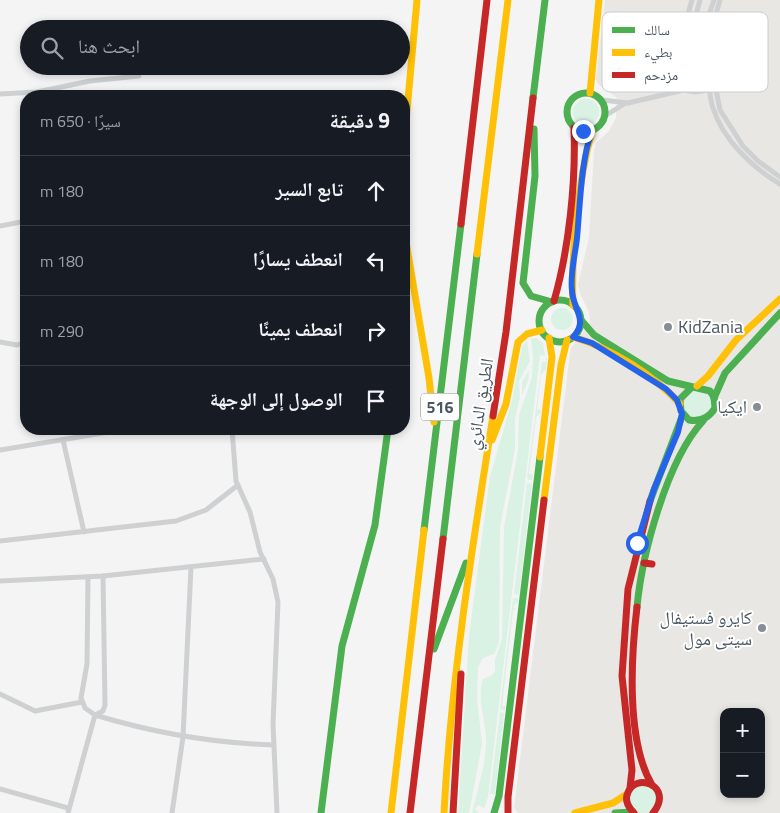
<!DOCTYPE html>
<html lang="ar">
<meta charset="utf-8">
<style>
:root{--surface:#171b24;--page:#20242c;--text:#f1f3f6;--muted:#9ea1a6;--line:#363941}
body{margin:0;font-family:"Titillium Web","Noto Naskh Arabic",sans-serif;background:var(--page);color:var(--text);direction:rtl}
.controls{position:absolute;right:15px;bottom:15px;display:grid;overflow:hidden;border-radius:10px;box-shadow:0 2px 8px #0003}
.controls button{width:45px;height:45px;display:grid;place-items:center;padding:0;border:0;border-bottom:1px solid var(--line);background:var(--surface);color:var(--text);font:25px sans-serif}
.stop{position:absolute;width:15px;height:15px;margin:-11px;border:4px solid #2563eb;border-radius:50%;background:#fff}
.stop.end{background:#2563eb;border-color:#fff;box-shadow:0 1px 5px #0008}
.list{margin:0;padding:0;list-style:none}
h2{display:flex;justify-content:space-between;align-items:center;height:65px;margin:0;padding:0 20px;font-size:21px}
h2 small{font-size:16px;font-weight:400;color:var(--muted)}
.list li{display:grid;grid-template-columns:32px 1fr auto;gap:15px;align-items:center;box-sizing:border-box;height:70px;padding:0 20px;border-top:1px solid var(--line)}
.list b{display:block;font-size:19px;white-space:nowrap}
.list em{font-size:16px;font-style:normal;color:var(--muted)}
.icon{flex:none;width:28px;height:28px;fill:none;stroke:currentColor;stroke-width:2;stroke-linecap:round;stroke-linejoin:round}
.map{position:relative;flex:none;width:780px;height:813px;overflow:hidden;direction:ltr}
.search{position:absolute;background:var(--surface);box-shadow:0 2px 8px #0003;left:20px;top:20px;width:390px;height:55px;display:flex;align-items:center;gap:12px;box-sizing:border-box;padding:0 18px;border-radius:28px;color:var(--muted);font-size:19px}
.panel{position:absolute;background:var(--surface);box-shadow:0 2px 8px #0003;left:20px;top:90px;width:390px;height:345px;border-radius:20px;direction:rtl}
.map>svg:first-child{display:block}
.commercial{fill:#e8e7e3;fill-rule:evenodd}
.green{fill:#d9f2e3}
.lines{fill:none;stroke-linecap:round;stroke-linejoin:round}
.street{stroke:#ced0d2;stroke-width:5}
.fast{stroke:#4caf50;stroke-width:7}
.slow{stroke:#ffc107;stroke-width:7}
.jam{stroke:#c62828;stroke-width:7}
.route{stroke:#2563eb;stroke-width:6}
.poi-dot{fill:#868d94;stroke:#fff;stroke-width:2}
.labels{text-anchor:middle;stroke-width:4;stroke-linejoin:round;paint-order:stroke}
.shield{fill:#fff;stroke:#808990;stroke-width:1}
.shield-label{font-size:16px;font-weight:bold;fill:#4a5661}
.poi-label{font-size:18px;fill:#4a5661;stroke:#fff;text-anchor:end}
.street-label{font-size:18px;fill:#4a5661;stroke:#fff}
.key{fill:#fff;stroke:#c9ccd0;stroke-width:1}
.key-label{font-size:14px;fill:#4a5661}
</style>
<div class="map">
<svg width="780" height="813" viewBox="0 0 780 813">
<rect width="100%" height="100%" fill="#f4f4f4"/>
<!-- commercial -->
<path class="commercial" d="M605,0H780V813H518L514,808L570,353L571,348L590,323L589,312L581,296L578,285L589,237L594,151L596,143L609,131L616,118L617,98L598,84L596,78ZM724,712H761V794H724Z"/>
<!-- green -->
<g class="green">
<circle cx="586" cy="112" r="13"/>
<circle cx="562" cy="319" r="11"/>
<path d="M536,338L543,343L545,356L540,355L488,797L484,809L479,805L475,809L479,813H472C477,790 485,768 486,744C487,723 476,699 483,679L491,676L495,672V660L502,639L504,527L518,450L519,415L532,377L533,356L531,339Z"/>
<path d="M527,341L530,361L519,381L520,397L515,419V449L500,527L499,643L494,654L483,658L478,667L477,698L482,744L469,813H458L469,636L490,476L512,401L522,347Z"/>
<path d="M546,358H547L546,370L541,374L537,409L541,410V413L536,417L529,474L533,475L532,480H529L527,478L542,362H546Z"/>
<path d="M529,370L528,381L522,395V382Z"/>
<circle cx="698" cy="404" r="13"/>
<path d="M527,483L532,484L519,595L514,594Z"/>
<path d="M513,598H518V602L513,606L515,609L513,611L502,706H505V710L500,709Z"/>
<path d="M500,712L504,713L495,794H490Z"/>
<circle cx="643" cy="799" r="14"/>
</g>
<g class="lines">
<!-- street -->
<g class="street">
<path d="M714,0C703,28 701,54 708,82C710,91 710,100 713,108C723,140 753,168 780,184"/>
<path d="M720,0L711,32L709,54L720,110L743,146L758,161L780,177"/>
<path d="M691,57L693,26L700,0"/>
<path d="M683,58L685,24L692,0"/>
<path d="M684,90L695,92L709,90"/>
<path d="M0,94L37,92L90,81L139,76"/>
<path d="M602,100L628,103L684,90L690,85L708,80"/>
<path d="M605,116L624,104"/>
<path d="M0,226L26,221"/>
<path d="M0,342L17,345L26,342"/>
<path d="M232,429L236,481L250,512L260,552L273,579L278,602L273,724L277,813"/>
<path d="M63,440L84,532"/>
<path d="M0,450L127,429"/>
<path d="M0,541L176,521L206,510L238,485"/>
<path d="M88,577L87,664L81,698L85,708L95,715L103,711L105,705L103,576"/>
<path d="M0,581L103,576L264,559"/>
<path d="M0,694L35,711L82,702"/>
<path d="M0,789L68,808"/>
<path d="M68,813L95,715C154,733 212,743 273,745"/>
<path d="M172,813L183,737L191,567"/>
</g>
<!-- fast -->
<g class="fast">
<circle cx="586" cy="112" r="19"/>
<path d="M533,98L545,0"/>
<path d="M534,129L535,176L523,283L531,296L552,302"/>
<circle cx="560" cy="321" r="21"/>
<path d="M581,320L594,335L668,381L710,391L714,397L715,408C709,418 701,422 689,420L681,411L680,399L692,387"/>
<path d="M714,398L725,373L780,313"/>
<path d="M650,501L683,414"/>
<path d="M424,530L461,224"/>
<path d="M443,539L477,254"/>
<path d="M637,607C642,554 667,460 703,421"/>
<path d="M434,649L466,563"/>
<path d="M321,813L342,646L375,525L388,429"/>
<path d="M494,813L499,796L540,457"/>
<path d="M615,813L632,812"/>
</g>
<!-- slow -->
<g class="slow">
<path d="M590,93L599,0"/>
<path d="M404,144L417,0"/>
<path d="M404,230L429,378L434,422"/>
<path d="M477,254L508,0"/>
<path d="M573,305C571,253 578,181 592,131"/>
<path d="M573,337C611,348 654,375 680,404"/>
<path d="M697,386L708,376L736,340L780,299"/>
<path d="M492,440L506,404L518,342L527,334L542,330"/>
<path d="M540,457L552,357L549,338"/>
<path d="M544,500L561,365L567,340"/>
<path d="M391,813L424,530"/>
<path d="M444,813C451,680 472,548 493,416"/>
<path d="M575,813L613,803L627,794"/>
</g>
<!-- jam -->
<g class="jam">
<path d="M461,224L487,0"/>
<path d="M554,301C569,249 576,182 574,128"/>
<path d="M493,416L506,332L533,98"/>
<path d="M644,563L652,564"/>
<path d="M637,607C631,657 626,741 652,785"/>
<path d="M630,788L632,770L622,676L628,589L650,501"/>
<path d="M410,813L443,539"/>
<path d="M453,813L461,674"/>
<path d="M508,813V797L544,500"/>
<path d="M634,813C629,808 625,802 627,795C634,770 675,786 653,813"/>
</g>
</g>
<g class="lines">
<!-- route -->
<path class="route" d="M583,131H592C581,159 580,206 577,238C575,256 570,273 572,291C573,309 589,321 573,337L592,343L666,389L677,400L682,414L678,432L654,489L637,543"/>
</g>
<!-- markers -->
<g class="poi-dot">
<circle cx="668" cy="327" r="5"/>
<circle cx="757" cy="407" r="5"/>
<circle cx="762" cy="628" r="5"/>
</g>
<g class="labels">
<!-- shield labels -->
<rect class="shield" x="421" y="393.5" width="38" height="27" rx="4"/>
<g class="shield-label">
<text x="440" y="413">516</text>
</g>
<!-- poi labels -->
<g class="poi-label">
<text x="678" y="333" text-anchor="start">KidZania</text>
<text x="747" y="413">ايكيا</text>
<text x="752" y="624">كايرو فستيفال<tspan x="752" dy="21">سيتى مول</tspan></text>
</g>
<!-- street labels -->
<g class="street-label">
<text transform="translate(480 404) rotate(-81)" y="6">الطريق الدائري</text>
</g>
</g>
<!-- legend -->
<rect x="602" y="12" width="166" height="80" rx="8" class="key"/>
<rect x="612" y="27" width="23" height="6" fill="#4caf50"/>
<rect x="612" y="49" width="23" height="7" fill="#ffc107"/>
<rect x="612" y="72" width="23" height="6" fill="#c62828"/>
<g class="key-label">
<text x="644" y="35">سالك</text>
<text x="644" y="57">بطيء</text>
<text x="644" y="80">مزدحم</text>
</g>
</svg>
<div class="controls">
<button>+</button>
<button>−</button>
</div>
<div class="stop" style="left:637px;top:543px"></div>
<div class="stop end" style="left:583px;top:131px"></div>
<div class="search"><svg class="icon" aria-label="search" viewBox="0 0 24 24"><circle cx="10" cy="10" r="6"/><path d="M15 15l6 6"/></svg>ابحث هنا</div>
<section class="panel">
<h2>9 دقيقة<small>سيرًا · 650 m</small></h2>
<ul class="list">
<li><svg class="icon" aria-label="ahead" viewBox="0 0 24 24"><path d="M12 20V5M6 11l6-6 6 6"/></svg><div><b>تابع السير</b></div><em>180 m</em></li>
<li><svg class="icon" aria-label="left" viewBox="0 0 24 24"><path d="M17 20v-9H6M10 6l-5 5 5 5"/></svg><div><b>انعطف يسارًا</b></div><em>180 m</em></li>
<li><svg class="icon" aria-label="right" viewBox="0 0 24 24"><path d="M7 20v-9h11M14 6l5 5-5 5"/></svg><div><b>انعطف يمينًا</b></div><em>290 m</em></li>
<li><svg class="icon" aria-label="arrive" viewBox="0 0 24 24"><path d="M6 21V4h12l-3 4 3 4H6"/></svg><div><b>الوصول إلى الوجهة</b></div></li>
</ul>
</section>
</div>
